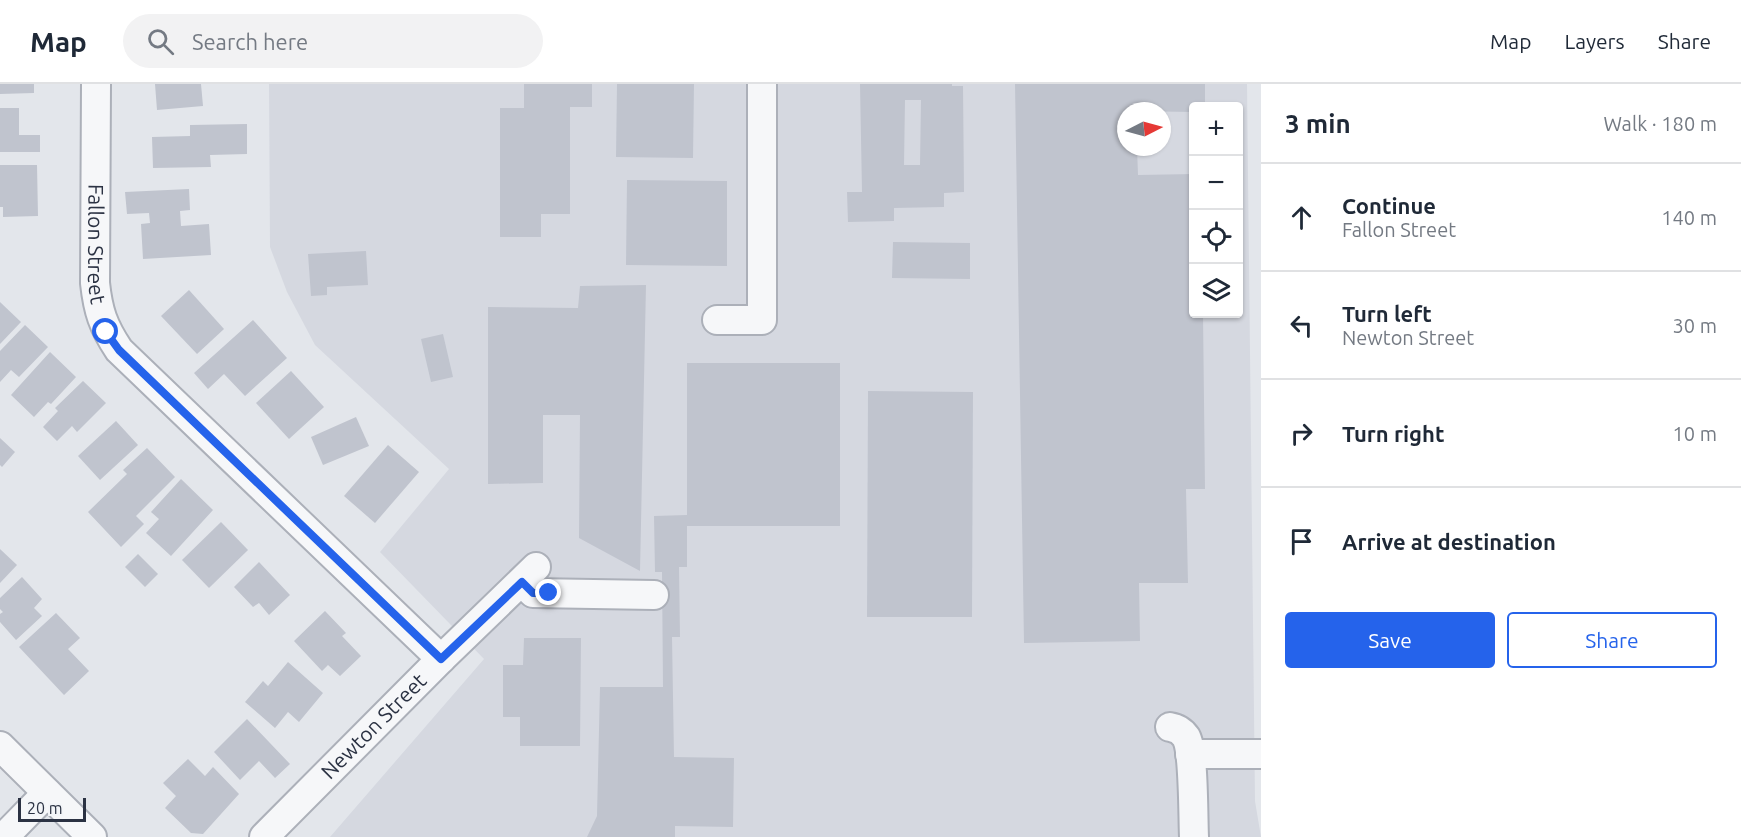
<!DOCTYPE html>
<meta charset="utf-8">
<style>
:root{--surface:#fff;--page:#f2f2f3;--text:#1f2937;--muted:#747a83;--line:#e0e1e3;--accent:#2563eb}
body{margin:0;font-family:Ubuntu,sans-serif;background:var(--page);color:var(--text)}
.controls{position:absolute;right:18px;top:18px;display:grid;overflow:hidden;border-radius:6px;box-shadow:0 2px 4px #0004}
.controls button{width:54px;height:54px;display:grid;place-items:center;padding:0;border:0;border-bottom:2px solid var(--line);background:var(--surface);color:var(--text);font:30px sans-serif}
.compass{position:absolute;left:1117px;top:18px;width:54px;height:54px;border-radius:50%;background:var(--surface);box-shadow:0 2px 4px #0004;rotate:84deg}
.scale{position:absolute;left:18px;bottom:15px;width:68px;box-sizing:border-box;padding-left:6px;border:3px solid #2b3243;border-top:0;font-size:16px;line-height:21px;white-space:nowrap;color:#2b3243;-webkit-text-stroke:4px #f3f5f8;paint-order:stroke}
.stop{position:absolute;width:18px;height:18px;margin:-14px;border:4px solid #2563eb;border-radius:50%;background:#fff}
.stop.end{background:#2563eb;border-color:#fff;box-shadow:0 2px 6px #0008}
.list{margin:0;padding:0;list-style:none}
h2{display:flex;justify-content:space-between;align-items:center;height:78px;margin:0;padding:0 24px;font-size:26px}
h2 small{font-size:20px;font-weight:400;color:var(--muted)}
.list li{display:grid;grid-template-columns:39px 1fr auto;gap:18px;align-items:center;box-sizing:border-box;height:108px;padding:0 24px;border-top:2px solid var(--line)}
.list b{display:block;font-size:22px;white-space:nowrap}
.list p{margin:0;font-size:20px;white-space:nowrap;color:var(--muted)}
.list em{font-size:20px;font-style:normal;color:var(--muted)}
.actions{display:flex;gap:12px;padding:18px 24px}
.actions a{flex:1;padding:14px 0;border:2px solid var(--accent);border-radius:6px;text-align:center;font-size:21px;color:var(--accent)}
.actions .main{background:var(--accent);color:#fff}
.icon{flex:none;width:33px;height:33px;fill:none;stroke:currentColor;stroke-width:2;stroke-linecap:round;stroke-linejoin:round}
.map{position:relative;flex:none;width:1261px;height:753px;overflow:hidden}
header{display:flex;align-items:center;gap:36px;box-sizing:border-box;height:84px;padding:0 30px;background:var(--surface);border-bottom:2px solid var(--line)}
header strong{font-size:28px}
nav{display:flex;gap:33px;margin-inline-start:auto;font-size:21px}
.search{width:420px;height:54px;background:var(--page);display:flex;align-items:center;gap:15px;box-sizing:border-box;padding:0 21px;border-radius:33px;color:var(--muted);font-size:22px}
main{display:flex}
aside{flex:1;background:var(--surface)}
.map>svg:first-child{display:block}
.built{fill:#d5d8e0;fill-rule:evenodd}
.building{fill:#c0c4ce;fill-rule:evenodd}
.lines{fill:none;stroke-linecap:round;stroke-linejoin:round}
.minor-casing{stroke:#acb0b9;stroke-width:32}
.minor{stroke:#f6f7f9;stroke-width:28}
.route{stroke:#2563eb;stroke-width:8}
.labels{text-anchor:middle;stroke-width:5;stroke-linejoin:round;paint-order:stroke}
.street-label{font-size:21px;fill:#2b3243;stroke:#f3f5f8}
</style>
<header>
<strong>Map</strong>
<div class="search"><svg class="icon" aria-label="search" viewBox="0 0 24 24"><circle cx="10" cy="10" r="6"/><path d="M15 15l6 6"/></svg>Search here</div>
<nav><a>Map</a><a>Layers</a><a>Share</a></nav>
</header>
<main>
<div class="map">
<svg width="1261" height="753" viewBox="0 0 1261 753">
<rect width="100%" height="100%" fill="#e3e6eb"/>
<!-- built -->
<path class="built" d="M269,0H1247L1255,717L1261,753H330L484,575L380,468L449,385L315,261L287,208L270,163ZM1194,22H1238V230H1194ZM1126,27H1162V63H1126Z"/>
<!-- building -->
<g class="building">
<path d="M0,0H34V9L0,10Z"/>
<path d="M155,0H201L203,22L157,26Z"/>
<path d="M524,0H592V23H570V130H541V153H500V24H524Z"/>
<path d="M617,0H694L693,74L616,73Z"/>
<path d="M860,0H952V2H963L964,108L944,109V123L894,124V137L848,138L847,108H862ZM905,16H921L920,81H904Z"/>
<path d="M1015,0H1205V22H1194V28L1126,27V63H1137L1138,91L1194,90V230H1203L1205,405H1186L1188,499H1139L1140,557L1024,559Z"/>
<path d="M0,24H19V51H40V68H0Z"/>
<path d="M247,40V70L210,71L211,83L153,84L152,53L190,52V41Z"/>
<path d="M0,81H37L38,132L3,133V123H0Z"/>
<path d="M627,96L727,97V182L626,181Z"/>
<path d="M189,105L190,126L180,127L181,142L209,140L211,171L143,175L141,140L150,139L149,129L127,130L125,108Z"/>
<path d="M893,158L970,159V195L892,194Z"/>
<path d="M366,167L368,201L327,203V211L311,212L308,170Z"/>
<path d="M646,201L640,487L579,454L580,331H543V399L488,400V223L578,224L580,202Z"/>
<path d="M189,206L224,245L197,270L161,232Z"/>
<path d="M0,218L21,238L0,260Z"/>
<path d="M253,236L287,274L245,312L224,290L208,305L194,289Z"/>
<path d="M25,241L48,263L19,293L11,286L0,298V267Z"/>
<path d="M443,250L453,293L431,298L421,255Z"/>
<path d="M50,268L76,293L51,320L48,318L34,333L11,311Z"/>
<path d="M687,279H840V442H687V483H679L680,553H672L674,673L734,674L733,743L675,742V753H587L597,732L600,603H663L662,488H655L654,432L687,431Z"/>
<path d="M291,287L324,323L289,355L256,319Z"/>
<path d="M83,297L106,319L77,348L72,342L57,357L43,343L58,327L55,324Z"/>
<path d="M868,307L973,308L972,533H867Z"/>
<path d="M356,333L369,362L323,381L311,353Z"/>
<path d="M116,337L138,361L100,396L78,372Z"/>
<path d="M0,354L15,368L2,383L0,381Z"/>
<path d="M388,361L419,388L375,439L344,412Z"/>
<path d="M147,364L175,393L136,432L144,440L121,463L88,428L127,390L123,386Z"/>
<path d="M181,395L213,426L171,472L146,449L159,435L151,428Z"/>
<path d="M221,438L248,466L209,504L182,476Z"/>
<path d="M0,465L17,481L0,499Z"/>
<path d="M138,470L158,490L145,503L125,483Z"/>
<path d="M259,478L290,511L269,531L259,519L253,523L234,503Z"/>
<path d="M22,493L42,515L34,524L42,532L16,556L0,538V530L3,528L0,525V514Z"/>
<path d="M325,527L346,549L342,552L361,572L340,592L328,581L322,587L294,557Z"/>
<path d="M56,529L80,554L68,565L89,587L64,611L19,563Z"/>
<path d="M524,554H581L580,662H520V633H503V581H523Z"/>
<path d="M288,578L323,609L299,638L288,628L275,644L245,618L263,597L268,602Z"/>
<path d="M247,635L290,680L275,694L259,677L240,696L214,668Z"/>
<path d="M188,675L205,692L213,683L239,710L203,750L191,749L165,724L176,712L163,699Z"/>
</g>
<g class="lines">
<!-- minor casing -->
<g class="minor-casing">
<g id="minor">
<path id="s1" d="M96,0L95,199C98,227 103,242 119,266L441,575"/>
<path d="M717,236H762V0"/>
<path d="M522,498L533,509L654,511"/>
<path d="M1170,643C1177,644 1182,647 1186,653C1194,667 1193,733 1194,753"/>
<path d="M0,662L92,753"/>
<path d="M1190,670H1261"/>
<path d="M4,753L47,709"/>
<path id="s2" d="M264,753L441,575L536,483"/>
</g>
</g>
<!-- minor -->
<use href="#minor" class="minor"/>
</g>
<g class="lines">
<!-- route -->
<path class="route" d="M106,248L119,266L441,575L522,498L533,509H549"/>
</g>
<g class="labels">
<!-- street labels -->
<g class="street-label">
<text dy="7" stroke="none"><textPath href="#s1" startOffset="160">Fallon Street</textPath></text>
<text dy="7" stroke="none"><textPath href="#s2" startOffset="156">Newton Street</textPath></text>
</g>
</g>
</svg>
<div class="controls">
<button>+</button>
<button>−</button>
<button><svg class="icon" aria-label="locate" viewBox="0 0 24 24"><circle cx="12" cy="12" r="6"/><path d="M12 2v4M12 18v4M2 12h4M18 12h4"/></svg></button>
<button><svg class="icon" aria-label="layers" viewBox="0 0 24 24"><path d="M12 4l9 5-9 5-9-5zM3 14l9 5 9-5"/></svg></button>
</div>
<svg class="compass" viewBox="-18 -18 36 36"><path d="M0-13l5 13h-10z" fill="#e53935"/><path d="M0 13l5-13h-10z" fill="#747a83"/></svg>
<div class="scale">20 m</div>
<div class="stop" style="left:106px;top:248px"></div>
<div class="stop end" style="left:549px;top:509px"></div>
</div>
<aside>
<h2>3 min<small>Walk · 180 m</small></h2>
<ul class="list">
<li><svg class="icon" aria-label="ahead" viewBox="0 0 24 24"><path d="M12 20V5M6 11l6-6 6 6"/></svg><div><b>Continue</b><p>Fallon Street</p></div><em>140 m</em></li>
<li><svg class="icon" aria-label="left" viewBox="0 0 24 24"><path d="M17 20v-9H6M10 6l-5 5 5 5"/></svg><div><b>Turn left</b><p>Newton Street</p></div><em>30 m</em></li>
<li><svg class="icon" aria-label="right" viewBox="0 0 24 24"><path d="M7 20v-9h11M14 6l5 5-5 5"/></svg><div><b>Turn right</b></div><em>10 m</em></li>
<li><svg class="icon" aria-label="arrive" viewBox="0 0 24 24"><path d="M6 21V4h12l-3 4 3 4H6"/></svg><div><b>Arrive at destination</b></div></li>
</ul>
<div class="actions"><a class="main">Save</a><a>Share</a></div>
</aside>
</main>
